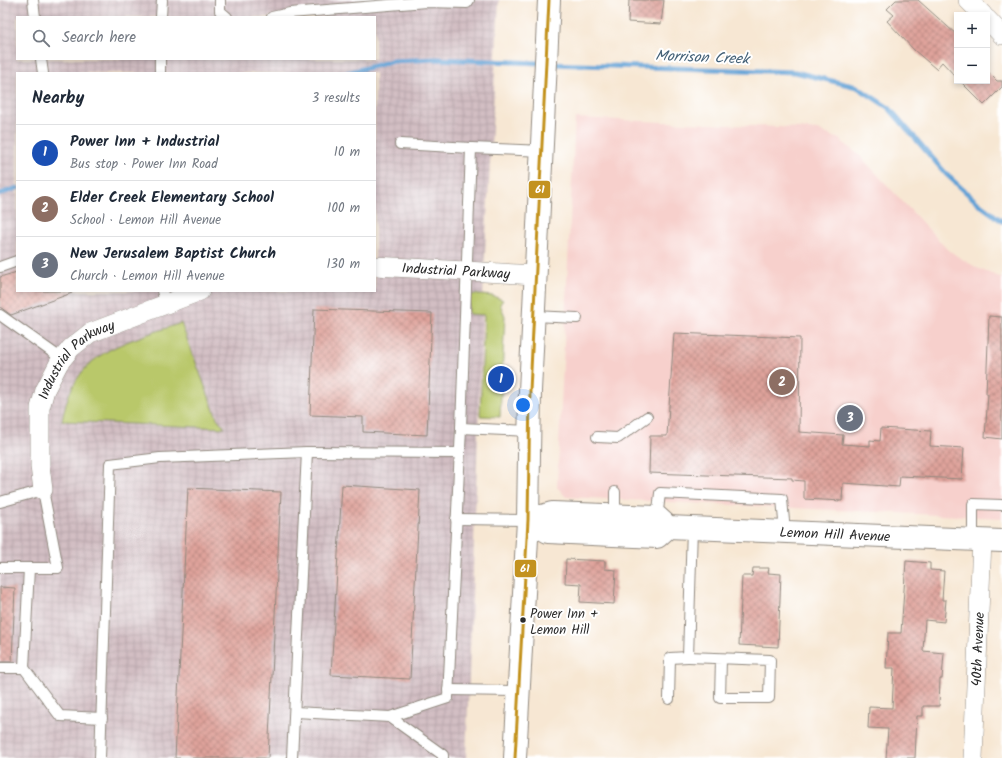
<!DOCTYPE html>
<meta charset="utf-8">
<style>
:root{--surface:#fff;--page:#f2f2f3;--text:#1f2937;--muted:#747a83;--line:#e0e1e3;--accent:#d1495b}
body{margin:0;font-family:Kalam,sans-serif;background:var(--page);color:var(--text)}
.controls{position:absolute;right:12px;top:12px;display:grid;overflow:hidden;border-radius:0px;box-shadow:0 2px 6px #0003}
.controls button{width:36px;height:36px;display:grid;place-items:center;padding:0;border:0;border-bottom:1px solid var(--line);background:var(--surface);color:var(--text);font:20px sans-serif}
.you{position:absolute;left:523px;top:405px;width:14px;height:14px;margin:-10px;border:3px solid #fff;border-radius:50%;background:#1a73e8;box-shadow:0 0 0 6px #1a73e833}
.badge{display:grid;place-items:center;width:26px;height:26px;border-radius:50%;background:var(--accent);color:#fff;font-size:13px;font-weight:700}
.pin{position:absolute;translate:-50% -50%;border:2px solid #fff;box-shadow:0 1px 4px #0006}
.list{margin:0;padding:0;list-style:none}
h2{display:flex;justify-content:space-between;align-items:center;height:52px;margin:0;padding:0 16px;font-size:17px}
h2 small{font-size:13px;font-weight:400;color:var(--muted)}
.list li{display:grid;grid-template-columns:26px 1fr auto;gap:12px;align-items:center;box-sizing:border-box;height:56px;padding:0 16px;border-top:1px solid var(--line)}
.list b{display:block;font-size:15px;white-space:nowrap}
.list p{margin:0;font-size:13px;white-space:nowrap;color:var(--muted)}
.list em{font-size:13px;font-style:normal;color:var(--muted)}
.icon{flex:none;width:22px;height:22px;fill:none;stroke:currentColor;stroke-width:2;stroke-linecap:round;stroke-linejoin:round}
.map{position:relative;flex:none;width:1002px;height:758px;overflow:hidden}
.search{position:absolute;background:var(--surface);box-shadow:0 2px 6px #0003;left:16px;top:16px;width:360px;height:44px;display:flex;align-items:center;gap:10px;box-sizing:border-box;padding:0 14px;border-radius:0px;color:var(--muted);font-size:15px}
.panel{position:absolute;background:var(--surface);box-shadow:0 2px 6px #0003;left:16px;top:72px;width:360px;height:220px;border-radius:0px}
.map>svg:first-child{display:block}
.built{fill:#f7d0cc}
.industrial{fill:url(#industrial-grid);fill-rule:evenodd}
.grass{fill:#b9c86b;stroke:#727a4b}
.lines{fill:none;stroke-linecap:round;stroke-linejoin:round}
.stream{stroke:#63a2d5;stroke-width:5}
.building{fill:url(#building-cross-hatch)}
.lane-casing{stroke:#91897f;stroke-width:12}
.street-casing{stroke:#91897f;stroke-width:20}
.secondary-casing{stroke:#91897f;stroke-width:24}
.lane{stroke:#fff;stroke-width:10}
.street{stroke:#fff;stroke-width:19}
.secondary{stroke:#fff;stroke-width:22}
.bus-1-casing{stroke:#fff;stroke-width:6}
.bus-1{stroke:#c3921f;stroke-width:3}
.bus-dot{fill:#2b2b2b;stroke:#fff;stroke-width:1.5}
.labels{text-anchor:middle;stroke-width:4;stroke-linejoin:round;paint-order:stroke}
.bus-label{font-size:13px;fill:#2b2b2b;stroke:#fff;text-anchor:start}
.street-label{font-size:14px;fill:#2b2b2b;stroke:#fff}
.water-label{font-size:15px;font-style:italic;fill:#446177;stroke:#fff}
.line-badge{stroke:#fff;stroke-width:1.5}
.badge-label{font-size:11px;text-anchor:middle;font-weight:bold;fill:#fff}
</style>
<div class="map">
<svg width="1002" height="758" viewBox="0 0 1002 758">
<defs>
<pattern id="industrial-grid" width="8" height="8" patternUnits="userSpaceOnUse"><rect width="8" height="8" fill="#d2bec3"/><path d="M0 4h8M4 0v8" fill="none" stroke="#b4a3a8"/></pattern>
<pattern id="building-cross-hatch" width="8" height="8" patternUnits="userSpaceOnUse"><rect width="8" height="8" fill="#dfa39b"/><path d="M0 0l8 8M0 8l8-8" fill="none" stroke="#b5857f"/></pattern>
</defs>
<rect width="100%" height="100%" fill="#fff"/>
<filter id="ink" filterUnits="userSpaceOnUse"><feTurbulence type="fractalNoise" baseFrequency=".025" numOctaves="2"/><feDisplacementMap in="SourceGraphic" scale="8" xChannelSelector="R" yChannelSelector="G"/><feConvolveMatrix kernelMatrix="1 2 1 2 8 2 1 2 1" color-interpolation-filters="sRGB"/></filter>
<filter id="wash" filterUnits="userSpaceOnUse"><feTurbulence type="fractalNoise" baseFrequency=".012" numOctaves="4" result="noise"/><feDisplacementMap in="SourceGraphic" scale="16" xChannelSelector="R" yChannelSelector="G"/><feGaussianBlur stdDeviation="0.9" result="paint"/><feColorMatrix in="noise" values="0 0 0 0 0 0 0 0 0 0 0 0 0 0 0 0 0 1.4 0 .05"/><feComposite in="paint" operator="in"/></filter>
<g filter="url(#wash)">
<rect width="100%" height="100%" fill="#f7e7d3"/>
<!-- built -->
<path class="built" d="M575,118L799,128L817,130L839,139L860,156L945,247L957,256L979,269L1002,278V518L566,497L557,487Z"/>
<!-- industrial -->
<path class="industrial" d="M0,0H499L484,272L466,758H0ZM17,17H375V59H17ZM17,73H375V291H17Z"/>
<!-- grass -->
<g class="grass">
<path d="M468,294L493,296L503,300L500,304L505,316L500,417L480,416L484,315L469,314Z"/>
<path d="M181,323L217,418L225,428L62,421C74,350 122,344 181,323Z"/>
</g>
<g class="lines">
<!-- stream -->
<g class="stream">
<path d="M550,64L795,72L857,87L889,108L947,175L979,204L1002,221"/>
<path d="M347,73L393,61L436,59L540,63"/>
<path d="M0,194L17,188"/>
</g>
</g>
<g id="blocks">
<!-- building -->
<g class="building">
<path d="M629,0H664L661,24L628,22Z"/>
<path d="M896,0H918L957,35V78L942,62L936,69L914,50L887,21L894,15L887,9Z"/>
<path d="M987,71L997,81H1002V87L984,105L960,81H987Z"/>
<path d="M17,272V291H72V293L11,315L0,307V277Z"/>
<path d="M314,309L432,313L427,435L363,432V417L310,415Z"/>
<path d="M989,316L1002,317V439L985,437L988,394H986Z"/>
<path d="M674,333L800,338L799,432L843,435L842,444L870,446V440L880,441L881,428L931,431L930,446L964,448L962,479L900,476L899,487L843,483L842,501L804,499V481L792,480V478L649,473L650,436H667Z"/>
<path d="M342,485L420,490L410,679L331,675Z"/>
<path d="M188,488L281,492L268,758H175Z"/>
<path d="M566,559L605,561V569L616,570L614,604L580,602L581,584L565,583Z"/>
<path d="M906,561L930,563V570L944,571L942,600H946L944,622L925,620L923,651L944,653L942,679H940L939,706H923V716H917L915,758H886L888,729L868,728L869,707L892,708L894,668H886L888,633H901Z"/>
<path d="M753,568H769L768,573L781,574L778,647L739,645L742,576H752Z"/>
<path d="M0,587L15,588L12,662H0Z"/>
</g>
</g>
</g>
<g filter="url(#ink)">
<use href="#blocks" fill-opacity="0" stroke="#91897f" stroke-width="1"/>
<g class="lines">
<!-- lane casing -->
<g class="lane-casing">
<g id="lane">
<path d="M33,0L35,17"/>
<path d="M220,0V11L227,17"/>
<path d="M161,17L162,0"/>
<path d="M272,17L290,13L426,2L467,3L469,0"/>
<path d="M41,59L43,73"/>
<path d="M160,73V59"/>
<path d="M400,144L471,148"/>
<path d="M0,267L17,261"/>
<path d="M162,291L166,304"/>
<path d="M0,315L62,359"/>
<path d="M534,316L577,318"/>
<path d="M529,431L461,428L471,148L543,151"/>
<path d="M597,437L618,438L647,417"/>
<path d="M307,452L460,453"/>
<path d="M0,502L43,490L58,568H0"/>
<path d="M615,516V492"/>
<path d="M456,519L528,520"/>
<path d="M657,520L660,493L782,499L785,532"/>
<path d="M692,528L688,657L770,660L769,698H720L721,659"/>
<path d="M973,540V504L1002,505"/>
<path d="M0,668H24L29,568"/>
<path d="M24,668L60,716L102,718"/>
<path d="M448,690L519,691"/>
<path d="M669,699L670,658L688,657"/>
<path d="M295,712L390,717L448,698L461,428"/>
<path d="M390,717L443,755V758"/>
<path d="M100,758L110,464L160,458L307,452L292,758"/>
</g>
</g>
<!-- street casing -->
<g class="street-casing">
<g id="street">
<path d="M968,0L983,15"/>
<path d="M987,19L1002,35"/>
<path id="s1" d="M375,266L536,275"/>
<path id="s2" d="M43,490L40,466V408L45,390L59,363L71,348L90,333L200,291"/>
<path id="s3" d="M973,758L982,540"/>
</g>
</g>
<!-- secondary casing -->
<g class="secondary-casing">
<g id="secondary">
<path id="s4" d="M528,520L552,513L657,517L668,527L1002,541"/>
<path d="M528,520L548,532L657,537L668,527"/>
<path d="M515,758L528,520L530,391L549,0"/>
</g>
</g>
<!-- lane -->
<use href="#lane" class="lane"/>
<!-- street -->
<use href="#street" class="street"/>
<!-- secondary -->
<use href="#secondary" class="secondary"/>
<!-- bus-1 casing -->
<g class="bus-1-casing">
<path id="bus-1" d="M515,758L528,520L530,391L549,0"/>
</g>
<!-- bus-1 -->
<use href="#bus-1" class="bus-1"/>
</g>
</g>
<!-- markers -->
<circle class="bus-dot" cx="523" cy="620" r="3.5"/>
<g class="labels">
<!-- bus labels -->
<g class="bus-label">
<text x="530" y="618">Power Inn +<tspan x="530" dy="16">Lemon Hill</tspan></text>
</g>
<!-- street labels -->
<g class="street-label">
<text dy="5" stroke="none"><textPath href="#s1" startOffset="81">Industrial Parkway</textPath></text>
<text dy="5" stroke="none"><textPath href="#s2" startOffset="146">Industrial Parkway</textPath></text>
<text dy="5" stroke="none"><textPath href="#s4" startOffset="312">Lemon Hill Avenue</textPath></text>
<text dy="5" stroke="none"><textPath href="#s3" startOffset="109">40th Avenue</textPath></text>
</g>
<!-- water labels -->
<g class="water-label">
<text transform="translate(702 57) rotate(2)" y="5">Morrison Creek</text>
</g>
</g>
<g class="line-badge">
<rect x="528" y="180" width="23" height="19" rx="4" fill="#c3921f"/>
<rect x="514" y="559" width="23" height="19" rx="4" fill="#c3921f"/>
</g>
<g class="badge-label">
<text x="540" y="193">61</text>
<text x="525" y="572">61</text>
</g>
</svg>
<div class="controls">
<button>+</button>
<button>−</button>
</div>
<div class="you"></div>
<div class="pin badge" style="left:501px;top:379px;background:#1a4fb4">1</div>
<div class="pin badge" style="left:782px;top:382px;background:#8d6e63">2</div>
<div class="pin badge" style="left:850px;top:418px;background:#6b7280">3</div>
<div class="search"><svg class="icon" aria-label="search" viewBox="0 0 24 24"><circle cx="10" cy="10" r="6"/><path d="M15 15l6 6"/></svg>Search here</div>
<section class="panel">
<h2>Nearby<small>3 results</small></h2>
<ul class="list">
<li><span class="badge" style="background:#1a4fb4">1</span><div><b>Power Inn + Industrial</b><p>Bus stop · Power Inn Road</p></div><em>10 m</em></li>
<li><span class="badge" style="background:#8d6e63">2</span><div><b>Elder Creek Elementary School</b><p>School · Lemon Hill Avenue</p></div><em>100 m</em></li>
<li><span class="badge" style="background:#6b7280">3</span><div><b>New Jerusalem Baptist Church</b><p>Church · Lemon Hill Avenue</p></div><em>130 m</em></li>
</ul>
</section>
</div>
